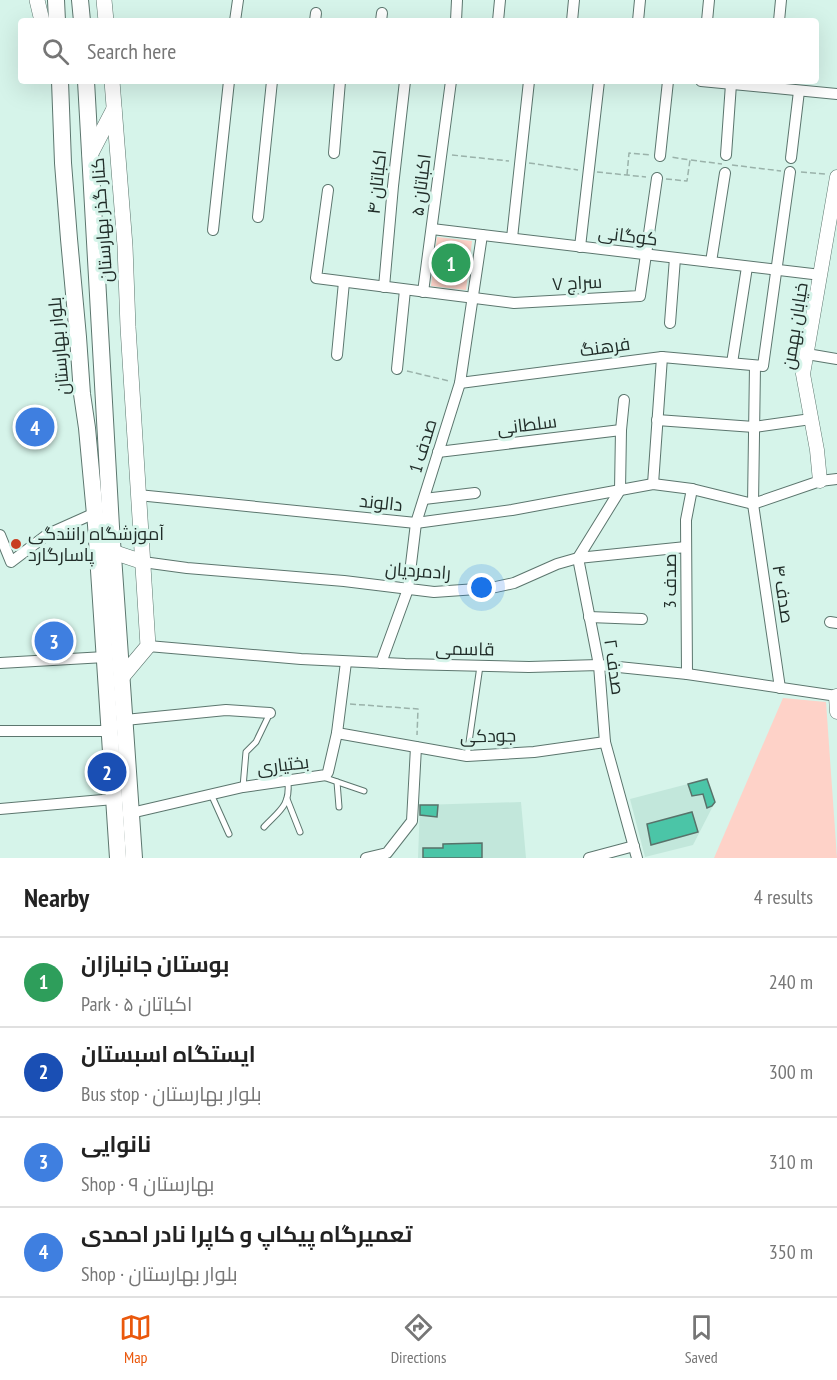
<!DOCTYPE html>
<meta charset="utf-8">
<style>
:root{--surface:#fff;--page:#f6f6f6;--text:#222;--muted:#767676;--line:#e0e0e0;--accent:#ea580c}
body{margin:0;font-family:"PT Sans Narrow",Cairo,sans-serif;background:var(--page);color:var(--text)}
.you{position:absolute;left:482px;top:588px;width:21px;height:21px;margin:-15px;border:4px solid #fff;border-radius:50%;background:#1a73e8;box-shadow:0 0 0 9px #1a73e833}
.badge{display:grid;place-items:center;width:39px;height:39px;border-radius:50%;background:var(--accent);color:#fff;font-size:20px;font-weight:700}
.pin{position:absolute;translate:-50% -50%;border:3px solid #fff;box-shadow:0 2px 6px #0006}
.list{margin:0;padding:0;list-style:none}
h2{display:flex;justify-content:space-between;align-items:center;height:78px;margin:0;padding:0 24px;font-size:26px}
h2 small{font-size:20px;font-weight:400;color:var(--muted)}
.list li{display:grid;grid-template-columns:39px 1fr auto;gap:18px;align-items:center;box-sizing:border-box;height:90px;padding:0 24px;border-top:2px solid var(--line)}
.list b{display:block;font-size:22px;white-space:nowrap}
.list p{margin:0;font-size:20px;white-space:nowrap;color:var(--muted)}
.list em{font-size:20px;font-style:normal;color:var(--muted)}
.icon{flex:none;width:33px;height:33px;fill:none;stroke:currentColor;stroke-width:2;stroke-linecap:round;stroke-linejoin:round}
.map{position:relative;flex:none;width:837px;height:858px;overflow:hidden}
.search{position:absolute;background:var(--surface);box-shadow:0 6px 24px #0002;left:18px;right:18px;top:18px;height:66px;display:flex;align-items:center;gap:15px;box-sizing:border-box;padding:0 21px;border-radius:6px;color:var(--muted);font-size:22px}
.sheet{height:438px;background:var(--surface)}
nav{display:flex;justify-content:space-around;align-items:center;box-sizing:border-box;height:84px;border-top:2px solid var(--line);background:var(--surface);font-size:16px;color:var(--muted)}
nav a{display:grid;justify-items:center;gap:3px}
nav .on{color:var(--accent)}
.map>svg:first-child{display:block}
.built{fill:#c2e7db}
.green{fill:#fed2c8}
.building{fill:#4bc5a7;stroke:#58726a;stroke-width:1.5}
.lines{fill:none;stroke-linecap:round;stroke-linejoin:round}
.service-casing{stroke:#5c766e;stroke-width:7}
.minor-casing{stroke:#5c766e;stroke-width:12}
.tertiary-casing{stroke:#5c766e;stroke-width:15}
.secondary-casing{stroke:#5c766e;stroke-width:16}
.primary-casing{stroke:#5c766e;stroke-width:18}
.path{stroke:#9ab2aa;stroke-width:1.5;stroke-dasharray:6 3;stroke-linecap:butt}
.service{stroke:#fff;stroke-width:5}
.minor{stroke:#fff;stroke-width:10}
.tertiary{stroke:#fff;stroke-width:14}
.secondary{stroke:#fff;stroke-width:15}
.primary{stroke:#fff;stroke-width:16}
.poi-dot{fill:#c83e20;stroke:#d6f4ea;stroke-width:2}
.labels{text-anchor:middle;stroke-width:6;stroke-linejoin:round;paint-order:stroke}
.street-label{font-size:18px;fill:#212d29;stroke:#d6f4ea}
.poi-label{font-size:18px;fill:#212d29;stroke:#d6f4ea;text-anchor:start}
</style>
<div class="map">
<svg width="837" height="858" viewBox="0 0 837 858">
<rect width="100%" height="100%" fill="#d6f4ea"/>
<!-- built -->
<g class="built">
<path d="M707,779L715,802L693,845L645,857L630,799Z"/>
<path d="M521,802L526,858H418L420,805Z"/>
</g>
<!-- green -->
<g class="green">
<path d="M437,237L472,241L466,290L431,286Z"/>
<path d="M783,698L826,702L837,858H714Z"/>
</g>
<!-- building -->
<g class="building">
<path d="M707,779L715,802L712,806L707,808L703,794L692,796L688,784Z"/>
<path d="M420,805H438L437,817L420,815Z"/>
<path d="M692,812L698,832L651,845L647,824Z"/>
<path d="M482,843V858H423V848H443V844Z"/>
</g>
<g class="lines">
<!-- service casing -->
<g class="service-casing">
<g id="service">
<path d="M467,756L480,666"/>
<path d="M323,777L364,791"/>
<path d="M337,782L339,807"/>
<path d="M243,787L246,752L256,742L270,713"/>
<path d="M211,794L229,834"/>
<path d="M287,799L300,832"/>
<path d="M264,827C280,810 290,806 288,782"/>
</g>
</g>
<!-- minor casing -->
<g class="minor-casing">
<g id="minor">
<path d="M235,21L238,0"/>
<path d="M315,21L316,13"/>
<path d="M381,21L382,13"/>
<path d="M456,21L457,0"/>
<path d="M498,21L500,0"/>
<path d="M572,21L574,0"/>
<path d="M638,21L640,0"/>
<path d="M707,21L709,0"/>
<path d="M779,21L781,0"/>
<path d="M701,81L837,94"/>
<path d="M334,153L340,81"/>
<path d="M726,155L731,84"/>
<path d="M660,156L668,81"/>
<path d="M791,158L799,91"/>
<path d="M328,190L316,278L514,303L640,296L657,178"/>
<path d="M258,217L272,81"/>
<path d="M432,229L821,275"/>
<path d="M213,230L229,81"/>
<path d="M512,238L529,81"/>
<path d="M580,247L599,81"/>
<path d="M711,262L725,173"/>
<path d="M384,287L393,186L405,81"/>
<path d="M423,292L451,81"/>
<path d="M670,323L675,258"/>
<path d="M807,354L837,359"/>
<path d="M337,355L344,282"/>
<path d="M732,363L747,267"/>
<path d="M755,366L753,504L780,688"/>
<path d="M397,369L405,290"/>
<path d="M460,383L662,357L763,366L790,172"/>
<path d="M657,420L754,427L811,419"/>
<path d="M438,452L621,430"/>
<path d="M653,484L662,357"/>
<path d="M620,490L578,558L599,665L605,742L637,858"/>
<path d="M620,490L621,430L624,400"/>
<path d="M138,495L416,523L512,510L653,484L692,489L753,504L820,481L837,479"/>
<path d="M424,499L475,493"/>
<path d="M0,535L11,562L48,534L95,513"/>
<path d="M143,562L187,568L344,581L434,592L491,588L514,583L557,564L578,558L686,547"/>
<path d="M589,617L642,619"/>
<path d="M830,622L837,623"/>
<path d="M148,646L301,659L405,664L529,667L599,665L687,674L837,696"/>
<path d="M0,663L105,657"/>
<path d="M381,663L408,589L416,523L460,383L482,235"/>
<path d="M687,674L686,520L692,489"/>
<path d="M125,720L226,710L270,713"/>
<path d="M0,731H110"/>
<path d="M337,733L467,756L534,752L605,742"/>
<path d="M0,809L114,799"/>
<path d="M131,813L243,787L326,775L328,772L337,733L346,662"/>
<path d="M366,858L387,853L412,821L416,747"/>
<path d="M589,858L634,846"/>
</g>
</g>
<!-- tertiary casing -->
<g class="tertiary-casing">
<g id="tertiary">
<path d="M820,481L817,450L803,374L837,177"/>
<path d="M836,696L837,712"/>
</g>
</g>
<!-- secondary casing -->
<g class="secondary-casing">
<g id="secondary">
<path d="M37,0L42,21"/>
<path d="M104,0L106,21"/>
<path d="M112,81L125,246L128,327L148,646L122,677"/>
<path d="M90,155L114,109"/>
<path d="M113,552L143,562"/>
</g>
</g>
<!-- primary casing -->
<g class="primary-casing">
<g id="primary">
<path d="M56,0L57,21"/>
<path d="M80,0L82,21"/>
<path d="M60,81L63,163L69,239L78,337L82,394L87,428L96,525L118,858"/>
<path d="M86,81L111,527L134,858"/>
</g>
</g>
<!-- path -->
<g class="path">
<path d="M452,155L509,161"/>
<path d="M691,160L722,164"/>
<path d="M529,163L578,170"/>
<path d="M732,165L781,171"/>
<path d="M597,172L646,177"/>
<path d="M801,172L826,174"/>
<path d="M627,175L629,153L651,155"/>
<path d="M666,179L687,181L690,160L671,157"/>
<path d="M437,263L467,268"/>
<path d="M452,285L457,242"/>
<path d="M407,371L449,381"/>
<path d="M350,704L418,709L417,735"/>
</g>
<!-- service -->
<use href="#service" class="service"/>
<!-- minor -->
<use href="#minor" class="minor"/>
<!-- tertiary -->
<use href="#tertiary" class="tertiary"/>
<!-- secondary -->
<use href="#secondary" class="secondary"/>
<!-- primary -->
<use href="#primary" class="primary"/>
</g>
<!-- markers -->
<circle class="poi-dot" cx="16" cy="544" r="6"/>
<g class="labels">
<!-- street labels -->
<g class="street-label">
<text transform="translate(377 182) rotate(-84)" y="6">اکباتان ۴</text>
<text transform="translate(421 185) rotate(-83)" y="6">اکباتان ۵</text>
<text transform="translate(102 220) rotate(-94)" y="6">کنار گذر بهارستان</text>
<text transform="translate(628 236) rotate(7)" y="6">کوگانی</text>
<text transform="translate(577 283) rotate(-3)" y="6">سراج ۷</text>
<text transform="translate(795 326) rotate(-81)" y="6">خیابان بهمن</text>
<text transform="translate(59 346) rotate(-95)" y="6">بلوار بهارستان</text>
<text transform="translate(605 347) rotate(-8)" y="6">فرهنگ</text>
<text transform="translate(527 425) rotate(-7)" y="6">سلطانی</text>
<text transform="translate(423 446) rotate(-73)" y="6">صدف 1</text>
<text transform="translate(381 503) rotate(6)" y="6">دالوند</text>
<text transform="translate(418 571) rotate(4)" y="6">رادمردیان</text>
<text transform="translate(670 581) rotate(-90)" y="6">صدف 3</text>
<text transform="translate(783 594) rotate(81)" y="6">صدف ۴</text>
<text transform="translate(465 649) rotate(1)" y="6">قاسمی</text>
<text transform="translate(614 667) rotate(82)" y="6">صدف ۲</text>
<text transform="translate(488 736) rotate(-1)" y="6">جودکی</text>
<text transform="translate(283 765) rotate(-7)" y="6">بختیاری</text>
</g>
<!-- poi labels -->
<g class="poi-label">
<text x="28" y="540">آموزشگاه رانندگی<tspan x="28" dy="21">پاسارگارد</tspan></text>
</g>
</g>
</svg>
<div class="you"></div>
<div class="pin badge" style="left:451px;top:263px;background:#2e9e5b">1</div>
<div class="pin badge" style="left:107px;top:772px;background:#1a4fb4">2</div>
<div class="pin badge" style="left:54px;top:641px;background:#3f7fe0">3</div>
<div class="pin badge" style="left:35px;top:427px;background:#3f7fe0">4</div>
<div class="search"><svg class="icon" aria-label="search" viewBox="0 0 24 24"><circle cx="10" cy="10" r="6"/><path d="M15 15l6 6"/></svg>Search here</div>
</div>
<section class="sheet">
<h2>Nearby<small>4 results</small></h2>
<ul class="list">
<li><span class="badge" style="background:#2e9e5b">1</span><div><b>بوستان جانبازان</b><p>Park · اکباتان ۵</p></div><em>240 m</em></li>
<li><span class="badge" style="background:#1a4fb4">2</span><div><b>ایستگاه اسبستان</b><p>Bus stop · بلوار بهارستان</p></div><em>300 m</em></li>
<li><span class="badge" style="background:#3f7fe0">3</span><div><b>نانوایی</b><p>Shop · بهارستان ۹</p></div><em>310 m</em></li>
<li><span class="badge" style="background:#3f7fe0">4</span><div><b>تعمیرگاه پیکاپ و کاپرا نادر احمدی</b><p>Shop · بلوار بهارستان</p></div><em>350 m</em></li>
</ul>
</section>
<nav>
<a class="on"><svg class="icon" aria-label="map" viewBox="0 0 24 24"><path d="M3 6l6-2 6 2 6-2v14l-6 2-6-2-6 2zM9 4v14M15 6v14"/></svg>Map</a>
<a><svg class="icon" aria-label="directions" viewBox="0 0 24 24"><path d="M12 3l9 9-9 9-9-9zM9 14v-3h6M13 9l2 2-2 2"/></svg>Directions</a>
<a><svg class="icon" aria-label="saved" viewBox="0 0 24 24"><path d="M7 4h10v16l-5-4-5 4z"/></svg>Saved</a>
</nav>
